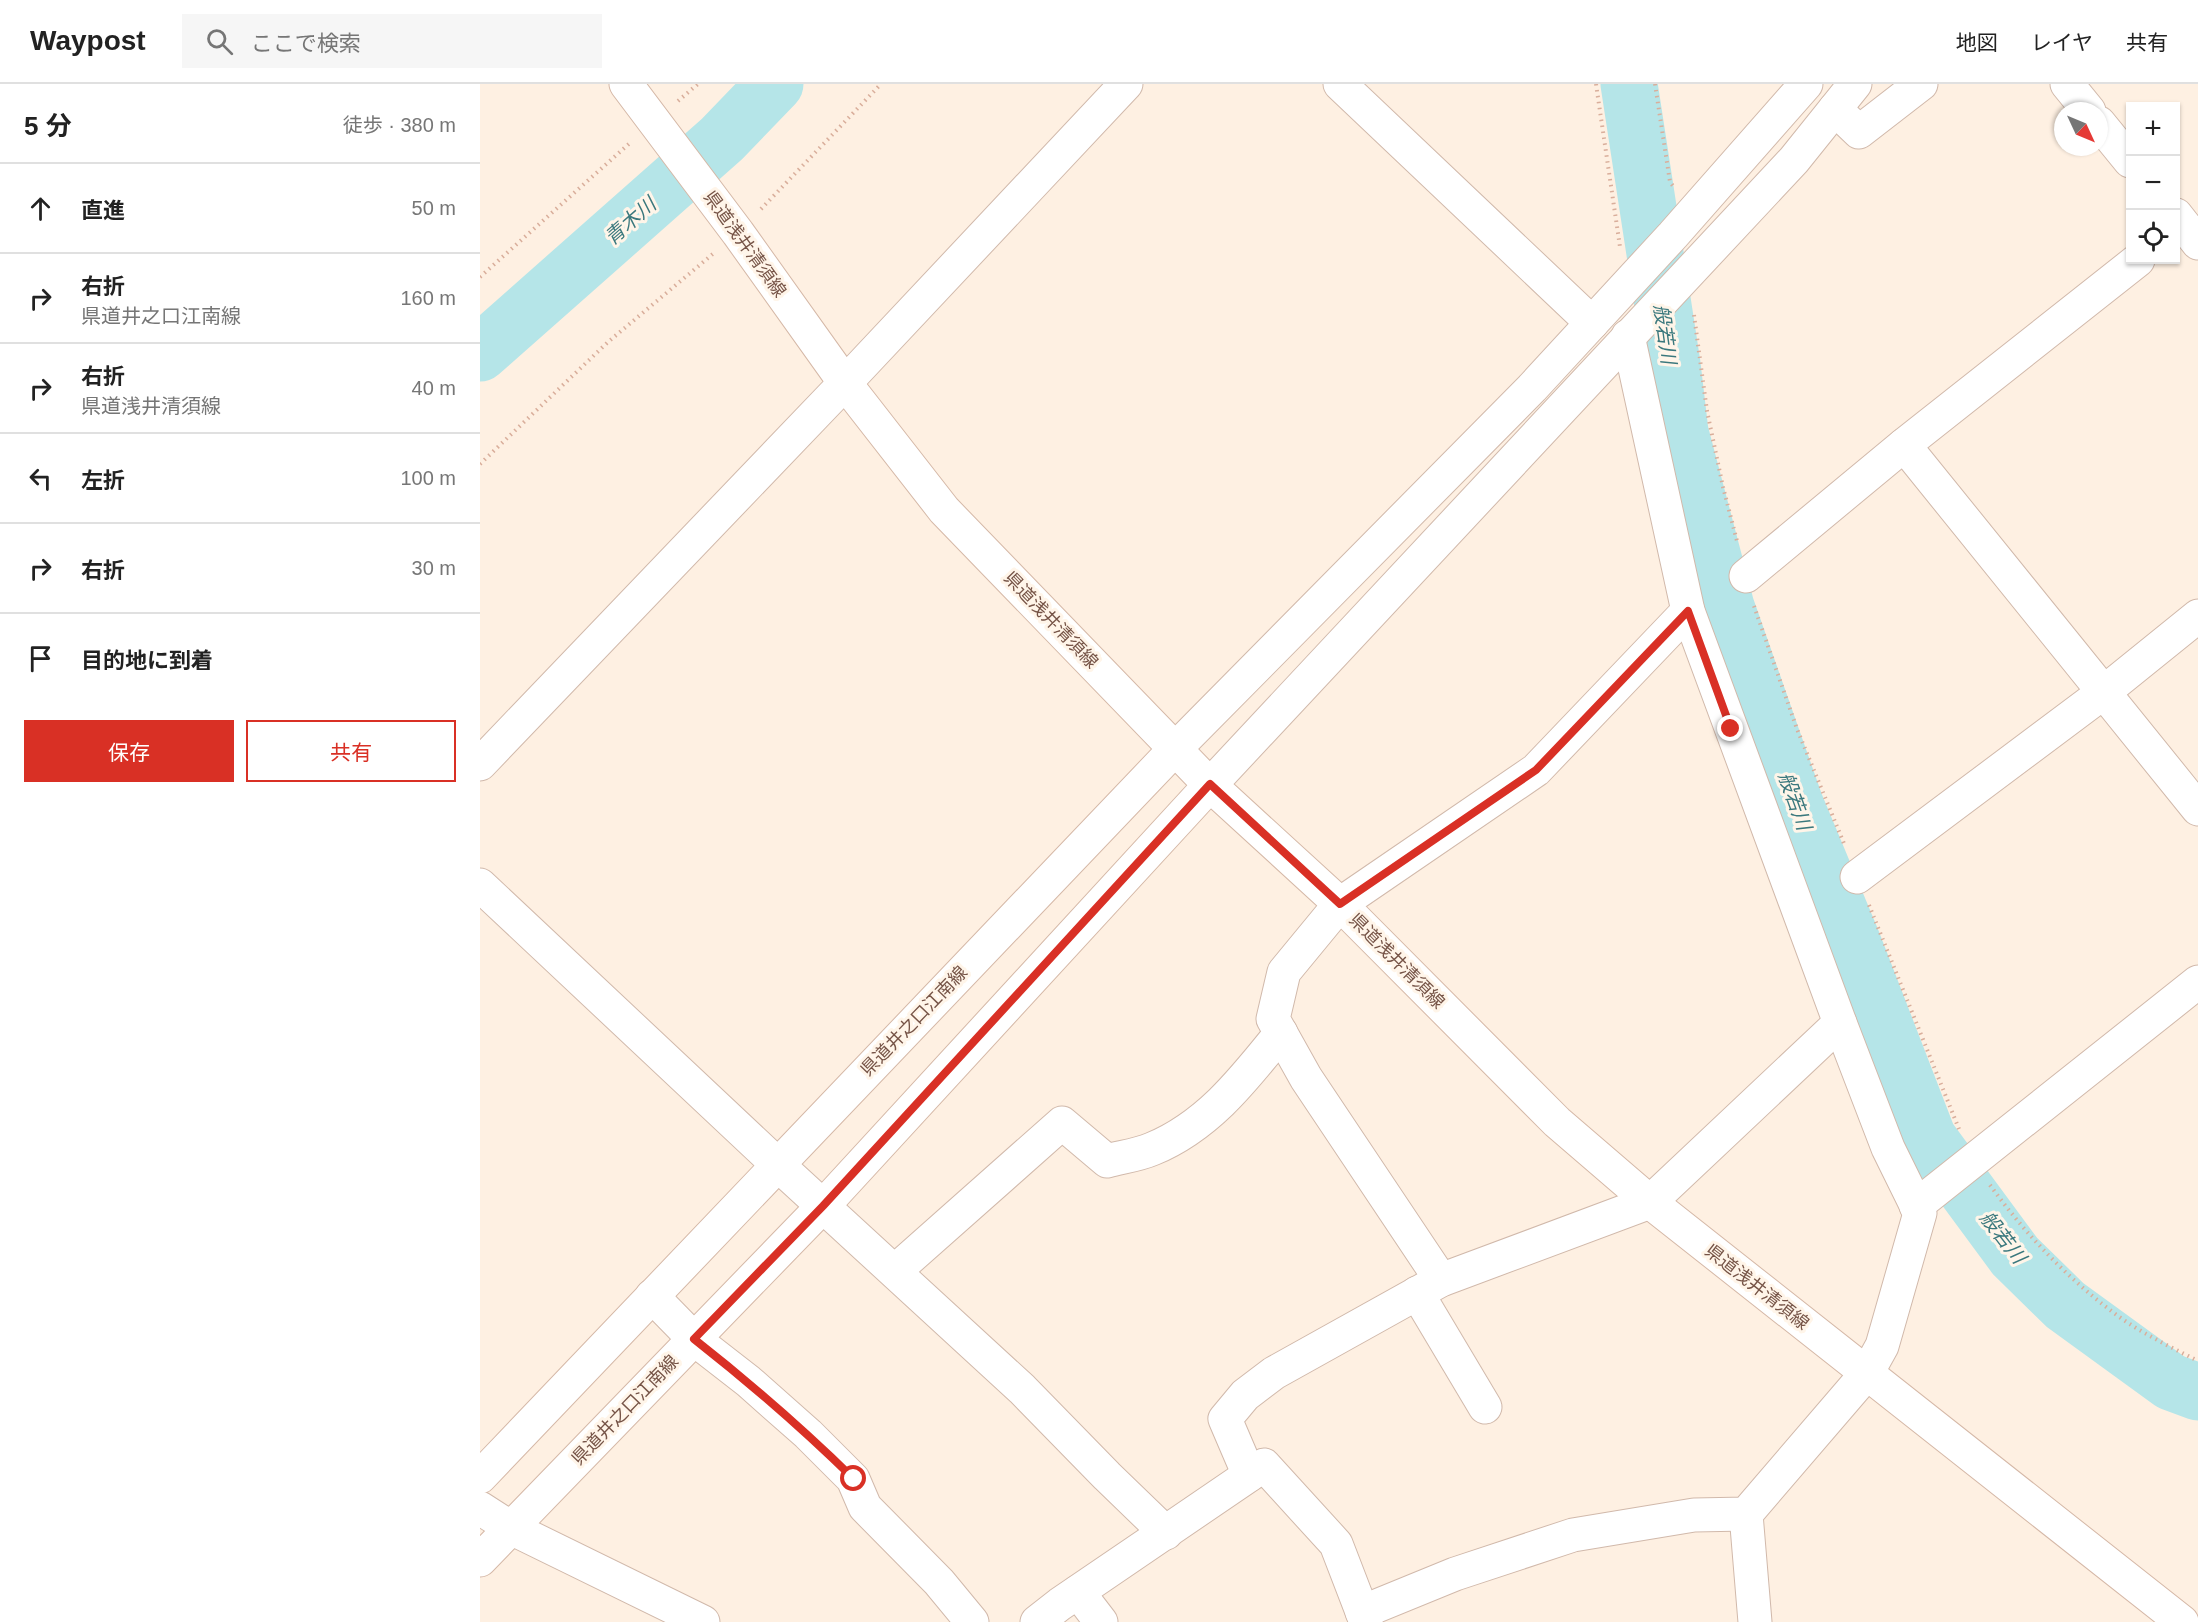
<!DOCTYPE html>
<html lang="ja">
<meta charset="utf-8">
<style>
:root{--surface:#fff;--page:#f6f6f6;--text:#222;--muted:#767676;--line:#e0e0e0;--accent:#d93025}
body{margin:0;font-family:Helvetica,"Noto Sans JP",sans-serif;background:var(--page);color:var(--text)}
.controls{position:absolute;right:18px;top:18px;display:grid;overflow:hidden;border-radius:0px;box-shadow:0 2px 4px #0004}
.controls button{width:54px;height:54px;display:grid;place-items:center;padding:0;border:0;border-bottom:2px solid var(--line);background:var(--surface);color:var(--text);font:30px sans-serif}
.compass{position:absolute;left:1574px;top:18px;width:54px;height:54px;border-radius:50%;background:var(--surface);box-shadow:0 2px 4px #0004;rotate:134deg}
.stop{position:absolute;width:18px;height:18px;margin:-14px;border:4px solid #d93025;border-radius:50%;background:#fff}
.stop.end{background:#d93025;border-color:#fff;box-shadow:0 2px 6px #0008}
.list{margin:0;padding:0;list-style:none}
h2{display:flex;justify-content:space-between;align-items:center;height:78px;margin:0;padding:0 24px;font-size:26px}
h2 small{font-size:20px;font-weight:400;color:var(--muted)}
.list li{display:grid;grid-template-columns:39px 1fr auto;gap:18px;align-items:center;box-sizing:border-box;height:90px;padding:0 24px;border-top:2px solid var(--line)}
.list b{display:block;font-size:22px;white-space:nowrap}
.list p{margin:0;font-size:20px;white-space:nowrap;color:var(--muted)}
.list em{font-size:20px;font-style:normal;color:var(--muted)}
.actions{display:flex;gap:12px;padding:18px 24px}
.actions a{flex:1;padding:14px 0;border:2px solid var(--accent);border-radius:0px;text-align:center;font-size:21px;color:var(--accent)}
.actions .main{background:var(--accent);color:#fff}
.icon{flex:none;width:33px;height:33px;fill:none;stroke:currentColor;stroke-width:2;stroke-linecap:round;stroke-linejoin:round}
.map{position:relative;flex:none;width:1718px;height:1538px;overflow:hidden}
header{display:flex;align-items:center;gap:36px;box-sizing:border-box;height:84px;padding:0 30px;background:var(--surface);border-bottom:2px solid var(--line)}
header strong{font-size:28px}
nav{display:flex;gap:33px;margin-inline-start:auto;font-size:21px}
.search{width:420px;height:54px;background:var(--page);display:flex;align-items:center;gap:15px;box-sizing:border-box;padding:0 21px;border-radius:0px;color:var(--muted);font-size:22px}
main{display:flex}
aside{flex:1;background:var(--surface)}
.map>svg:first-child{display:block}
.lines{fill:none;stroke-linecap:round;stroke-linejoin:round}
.river{stroke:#b5e5e8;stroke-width:57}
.minor-casing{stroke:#d1b9ab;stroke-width:35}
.tertiary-casing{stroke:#d1b9ab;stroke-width:35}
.secondary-casing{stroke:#d5b8a7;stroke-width:35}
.path{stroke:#d9ae9b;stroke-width:4;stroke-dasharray:1.5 4.5;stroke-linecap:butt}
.minor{stroke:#fff;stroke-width:33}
.tertiary{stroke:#fff;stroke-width:33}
.secondary{stroke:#fff;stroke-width:33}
.route{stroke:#d93025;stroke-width:8}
.labels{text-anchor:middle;stroke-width:6;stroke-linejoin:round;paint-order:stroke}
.street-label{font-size:18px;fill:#765447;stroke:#fff5e9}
.water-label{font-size:20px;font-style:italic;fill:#3a787d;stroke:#fff5e9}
</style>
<header>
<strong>Waypost</strong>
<div class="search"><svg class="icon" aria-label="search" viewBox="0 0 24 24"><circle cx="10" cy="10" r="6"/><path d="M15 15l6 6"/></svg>ここで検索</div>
<nav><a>地図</a><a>レイヤ</a><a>共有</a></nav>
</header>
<main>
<aside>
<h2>5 分<small>徒歩 · 380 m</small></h2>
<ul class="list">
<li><svg class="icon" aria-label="ahead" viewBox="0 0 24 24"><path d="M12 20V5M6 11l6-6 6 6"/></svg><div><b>直進</b></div><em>50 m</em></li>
<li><svg class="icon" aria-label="right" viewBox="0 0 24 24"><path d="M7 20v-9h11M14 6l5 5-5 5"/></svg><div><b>右折</b><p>県道井之口江南線</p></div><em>160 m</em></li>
<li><svg class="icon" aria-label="right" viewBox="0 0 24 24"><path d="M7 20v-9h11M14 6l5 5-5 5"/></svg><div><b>右折</b><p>県道浅井清須線</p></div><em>40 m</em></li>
<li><svg class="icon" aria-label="left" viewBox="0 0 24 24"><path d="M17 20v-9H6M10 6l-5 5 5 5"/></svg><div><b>左折</b></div><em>100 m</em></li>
<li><svg class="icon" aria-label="right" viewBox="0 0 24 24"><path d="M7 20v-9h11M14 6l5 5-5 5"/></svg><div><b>右折</b></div><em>30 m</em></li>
<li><svg class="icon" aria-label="arrive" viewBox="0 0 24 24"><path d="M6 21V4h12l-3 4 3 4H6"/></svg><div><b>目的地に到着</b></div></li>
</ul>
<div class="actions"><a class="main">保存</a><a>共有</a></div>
</aside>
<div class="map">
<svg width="1718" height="1538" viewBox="0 0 1718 1538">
<rect width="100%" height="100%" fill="#fef0e2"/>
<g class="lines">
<!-- river -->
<g class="river">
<path d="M1149,0L1192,280L1200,348L1246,523L1315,720L1372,857L1448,1054L1535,1172L1585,1221L1691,1298L1718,1308"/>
<path d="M0,269L242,55L295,0"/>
</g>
<!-- minor casing -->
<g class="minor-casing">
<g id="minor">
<path d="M860,0L1112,239"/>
<path d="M1587,0L1609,27"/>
<path d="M1355,25L1379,48L1441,0"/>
<path d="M1619,39L1650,77"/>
<path d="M1696,131L1718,159"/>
<path d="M1424,361L1718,725"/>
<path d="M1266,492L1424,361L1658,176"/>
<path d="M0,680L365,299L646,0"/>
<path d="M1377,793L1624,608L1718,532"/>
<path d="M0,801L297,1080L542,1305L627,1392L686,1449"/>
<path d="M1436,1122L1718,898"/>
<path d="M415,1187L582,1039L627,1077C642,1073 658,1071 672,1065C728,1042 764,995 801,949"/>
<path d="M961,1196L826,994L793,935L804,888L860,820L1056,686L1208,527"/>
<path d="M937,1209L1005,1323"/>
<path d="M172,1212L214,1255L268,1297L328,1350L373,1395L385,1423L459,1498L492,1538"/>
<path d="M769,1391L745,1335L765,1311L794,1289L961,1196L1170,1118L1360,939"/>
<path d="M0,1424L31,1444L223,1538"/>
<path d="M1266,1430L1275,1538"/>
<path d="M598,1508L621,1538"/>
<path d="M882,1528L975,1490L1093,1451L1214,1431L1266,1430L1387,1289L1402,1262L1440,1129L1408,1064L1360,939L1208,527L1148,252"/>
<path d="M557,1538L580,1520L784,1381L856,1460L886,1538"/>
</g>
</g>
<!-- tertiary casing -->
<g class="tertiary-casing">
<g id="tertiary">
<path d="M695,665L1052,304L1193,151L1326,0"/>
<path d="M730,701L1314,76L1375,0"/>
</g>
</g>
<!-- secondary casing -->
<g class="secondary-casing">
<g id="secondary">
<path d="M146,0L258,149L365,299L464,426L730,701L860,820L1077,1038L1170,1118L1702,1538"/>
<path d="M0,1393L695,665"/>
<path d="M0,1476L343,1122L730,701"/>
</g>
</g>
<!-- path -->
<g class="path">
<path d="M1116,0L1140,163"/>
<path d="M1175,0L1190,98L1193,102"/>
<path d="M198,17L218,0"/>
<path d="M281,125L401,0"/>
<path d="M0,193L150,59"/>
<path d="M1214,231L1227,327L1243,403L1257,457"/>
<path d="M0,380L128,258L234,169"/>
<path d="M1274,522L1317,645L1365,762"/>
<path d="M1389,821L1479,1045"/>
<path d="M1510,1101C1546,1151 1589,1196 1638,1232C1663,1250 1691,1263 1718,1277"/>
</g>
<!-- minor -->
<use href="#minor" class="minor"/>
<!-- tertiary -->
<use href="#tertiary" class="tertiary"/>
<!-- secondary -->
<use href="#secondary" class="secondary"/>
</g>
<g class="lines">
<!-- route -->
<path class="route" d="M374,1395C323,1345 270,1299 214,1255L343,1122L730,700L860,820L1056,686L1208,527L1251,645"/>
</g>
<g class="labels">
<!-- street labels -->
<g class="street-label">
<text transform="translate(265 160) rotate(54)" y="6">県道浅井清須線</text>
<text transform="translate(571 536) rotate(46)" y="6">県道浅井清須線</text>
<text transform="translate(917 877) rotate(45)" y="6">県道浅井清須線</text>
<text transform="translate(434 937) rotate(-46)" y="6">県道井之口江南線</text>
<text transform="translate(1277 1203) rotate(38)" y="6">県道浅井清須線</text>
<text transform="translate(145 1326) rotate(-46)" y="6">県道井之口江南線</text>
</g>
<!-- water labels -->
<g class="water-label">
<text transform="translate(150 137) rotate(-41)" y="7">青木川</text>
<text transform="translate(1185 250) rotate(82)" y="7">般若川</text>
<text transform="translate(1315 717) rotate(70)" y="7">般若川</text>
<text transform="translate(1523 1153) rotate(52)" y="7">般若川</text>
</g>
</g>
</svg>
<div class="controls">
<button>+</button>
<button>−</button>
<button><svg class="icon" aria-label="locate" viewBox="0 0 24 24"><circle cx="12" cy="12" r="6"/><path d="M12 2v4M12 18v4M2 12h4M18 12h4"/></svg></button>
</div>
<svg class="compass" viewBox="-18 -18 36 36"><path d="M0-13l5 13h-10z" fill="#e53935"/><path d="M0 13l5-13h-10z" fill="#767676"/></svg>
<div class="stop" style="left:374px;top:1395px"></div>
<div class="stop end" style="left:1251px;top:645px"></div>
</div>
</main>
